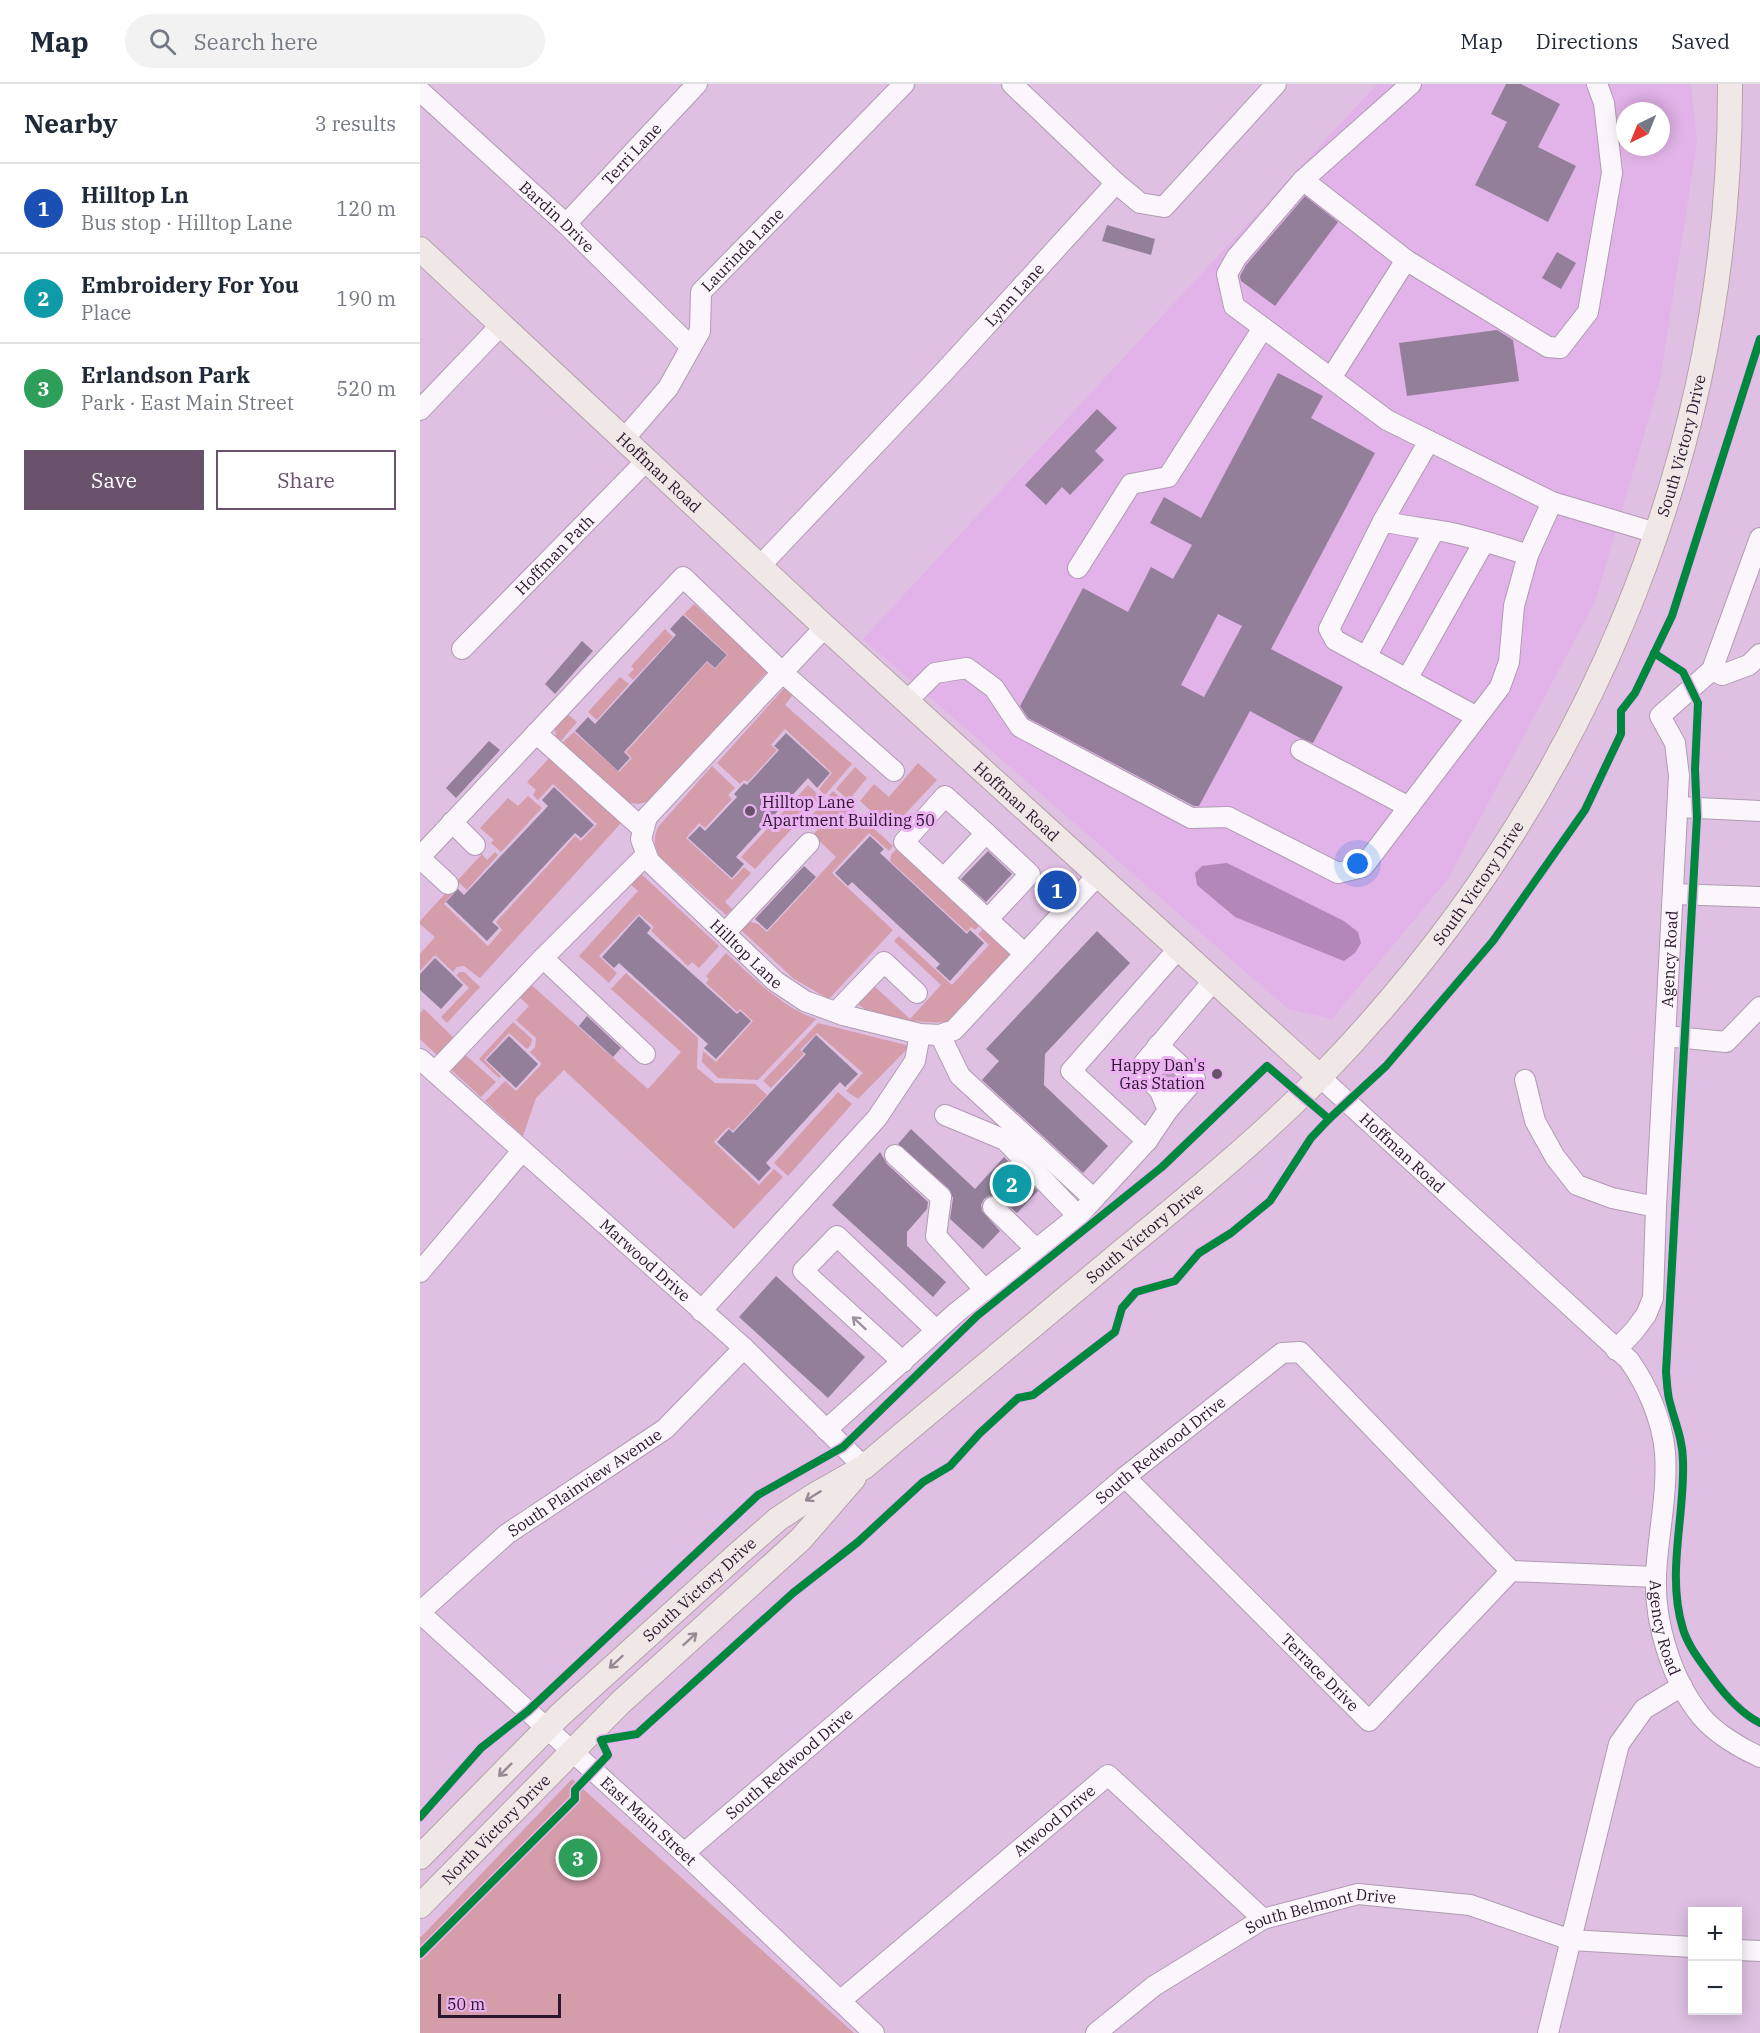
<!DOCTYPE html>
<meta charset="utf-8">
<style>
:root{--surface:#fff;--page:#f2f2f3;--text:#1f2937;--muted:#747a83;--line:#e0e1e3;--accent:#6a526d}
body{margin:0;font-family:"IBM Plex Serif",serif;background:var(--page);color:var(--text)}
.controls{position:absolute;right:18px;bottom:18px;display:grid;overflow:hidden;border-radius:0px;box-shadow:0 3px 15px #0003}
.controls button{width:54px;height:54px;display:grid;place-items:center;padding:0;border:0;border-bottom:2px solid var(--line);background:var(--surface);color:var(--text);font:30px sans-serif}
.compass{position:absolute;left:1196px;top:18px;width:54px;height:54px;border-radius:50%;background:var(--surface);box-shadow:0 3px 15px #0003;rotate:223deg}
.scale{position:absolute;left:18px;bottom:15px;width:123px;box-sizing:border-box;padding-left:6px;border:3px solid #2b162e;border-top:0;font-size:16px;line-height:21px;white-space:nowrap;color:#2b162e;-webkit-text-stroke:4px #ebb2f1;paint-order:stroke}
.you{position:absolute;left:938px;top:780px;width:21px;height:21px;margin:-15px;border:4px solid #fff;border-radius:50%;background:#1a73e8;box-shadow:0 0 0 9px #1a73e833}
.badge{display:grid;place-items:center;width:39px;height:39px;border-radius:50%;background:var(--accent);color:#fff;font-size:20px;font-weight:700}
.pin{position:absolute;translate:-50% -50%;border:3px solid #fff;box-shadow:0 2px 6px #0006}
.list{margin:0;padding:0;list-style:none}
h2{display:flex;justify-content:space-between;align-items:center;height:78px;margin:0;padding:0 24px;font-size:26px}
h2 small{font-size:20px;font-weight:400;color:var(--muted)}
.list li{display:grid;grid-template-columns:39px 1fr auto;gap:18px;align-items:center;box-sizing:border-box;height:90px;padding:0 24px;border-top:2px solid var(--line)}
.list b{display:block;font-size:22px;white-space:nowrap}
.list p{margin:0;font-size:20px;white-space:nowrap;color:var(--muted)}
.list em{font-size:20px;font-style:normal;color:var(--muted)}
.actions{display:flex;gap:12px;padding:18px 24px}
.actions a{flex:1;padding:14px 0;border:2px solid var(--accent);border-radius:0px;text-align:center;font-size:21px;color:var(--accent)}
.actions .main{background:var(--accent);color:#fff}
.icon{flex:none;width:33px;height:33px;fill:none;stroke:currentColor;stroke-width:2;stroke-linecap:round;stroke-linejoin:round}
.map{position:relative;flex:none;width:1340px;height:1949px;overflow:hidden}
header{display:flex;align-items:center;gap:36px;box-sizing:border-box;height:84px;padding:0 30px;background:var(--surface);border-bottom:2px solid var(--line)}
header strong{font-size:28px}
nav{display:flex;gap:33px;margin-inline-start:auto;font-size:21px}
.search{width:420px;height:54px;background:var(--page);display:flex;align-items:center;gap:15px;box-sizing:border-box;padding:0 21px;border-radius:33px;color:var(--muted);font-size:22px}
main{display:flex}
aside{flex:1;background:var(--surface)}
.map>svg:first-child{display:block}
.built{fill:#e2b3e8;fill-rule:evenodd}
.green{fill:#d59caa}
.water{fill:#b487b9}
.building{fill:#937f9a;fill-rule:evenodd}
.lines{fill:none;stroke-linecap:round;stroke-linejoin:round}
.minor-tunnel{stroke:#bb9ebf;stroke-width:20;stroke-dasharray:20 10;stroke-linecap:butt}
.minor-casing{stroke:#b19ab4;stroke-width:22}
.major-casing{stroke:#b5a1a9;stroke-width:26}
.minor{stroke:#faf6fb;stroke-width:20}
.major{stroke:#efe8e7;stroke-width:24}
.cycleway-casing{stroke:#ebb2f1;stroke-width:11}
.cycleway{stroke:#00873e;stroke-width:8}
.oneway{stroke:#9d919f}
.oneway2{stroke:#978a94}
.poi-dot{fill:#6a526d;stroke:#ebb2f1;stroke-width:2}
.labels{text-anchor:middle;stroke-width:6;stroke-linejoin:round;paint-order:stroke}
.street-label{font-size:16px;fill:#2b162e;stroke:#ebb2f1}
.poi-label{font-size:16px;fill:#2b162e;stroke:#ebb2f1;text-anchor:start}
</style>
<header>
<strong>Map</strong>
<div class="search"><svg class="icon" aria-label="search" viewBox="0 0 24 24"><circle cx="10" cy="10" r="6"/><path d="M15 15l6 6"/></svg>Search here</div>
<nav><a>Map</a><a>Directions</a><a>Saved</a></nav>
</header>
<main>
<aside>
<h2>Nearby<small>3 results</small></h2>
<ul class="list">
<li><span class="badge" style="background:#1a4fb4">1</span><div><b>Hilltop Ln</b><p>Bus stop · Hilltop Lane</p></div><em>120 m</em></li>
<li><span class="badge" style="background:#0f9aa8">2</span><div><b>Embroidery For You</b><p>Place</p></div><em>190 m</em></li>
<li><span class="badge" style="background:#2e9e5b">3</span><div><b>Erlandson Park</b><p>Park · East Main Street</p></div><em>520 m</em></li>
</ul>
<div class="actions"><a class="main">Save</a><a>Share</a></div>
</aside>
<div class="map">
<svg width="1340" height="1949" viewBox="0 0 1340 1949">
<rect width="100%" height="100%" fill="#dfc0e3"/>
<!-- built -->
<path class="built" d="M957,0H1271L1277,59L1240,296L1175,518L1028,795L912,935L868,925L443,555ZM1205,27H1241V63H1205Z"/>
<!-- green -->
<g class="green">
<path d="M274,520L348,587L229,717L219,720L209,719L142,659L154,648L199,688L212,674L206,668L287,578L295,585L308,571L264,530Z"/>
<path d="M245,545L253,553L213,596L208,591L214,585L211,582Z"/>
<path d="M200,593L209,600L177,636L168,628Z"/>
<path d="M367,601L375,608L365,621L432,680L405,711L399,705L412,689L365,645L351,661L357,666L328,698L324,696L320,700L297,679Z"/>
<path d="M144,627L157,638L141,657L136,652L134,641Z"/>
<path d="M131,672L203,737L60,894L44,882L37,883L33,888L15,871L0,887V870L15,853L0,840V837L33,801L36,805L24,820L68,862L82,846L76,838L155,752L161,757L177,740L133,700L118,716L113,711L116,706L107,698Z"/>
<path d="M498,679L517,696L471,745L440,717L454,700L469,713Z"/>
<path d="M292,682L315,704L308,711L312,715L285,744L279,739L266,754L312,796L324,783L331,789L305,818L312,825L306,831L240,773C234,761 233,755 238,743Z"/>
<path d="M435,683L447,694L429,716L416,705Z"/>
<path d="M388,701L401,713L335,785L321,773Z"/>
<path d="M413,707L473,762L469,767L449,749L412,789L473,846L409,915L374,895L320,845L324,836L338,840L347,848L416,773L393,751L401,741L392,731Z"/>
<path d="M108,712L122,724L81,768L71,759L74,756L60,744L88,714L98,722Z"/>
<path d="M479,762L561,840L555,846L551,843L547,848L470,777L471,771Z"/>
<path d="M75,768L78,771L47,806L37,797L62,770L67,776Z"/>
<path d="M219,788L299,862L279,884L272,878L268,882L231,847L234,843L219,830L179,872L197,889L189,899L159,872L218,807L207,797Z"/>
<path d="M565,843L592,870L527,938C507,940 450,935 437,919L452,900L490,935L521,901L474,857L479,852L532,901L569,861L558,850Z"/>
<path d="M306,869C334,894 360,922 396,935L338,996L298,994L282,978L283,967L296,978L333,937L320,925L317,928L286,899L289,895L286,892Z"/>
<path d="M40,888H44L60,903L27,939L21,933L49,904L36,891Z"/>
<path d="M206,889L278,954L277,984L295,999L335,1000L347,1011L313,1047L308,1043L294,1058L339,1101L354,1085L363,1093L314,1145L144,986L116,1014L103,1052L65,1017L85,997L96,1007L122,980L110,968L115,963L116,954L96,936L109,922L96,910L108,898L228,1005L261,968L191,905Z"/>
<path d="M4,925L37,957L21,975L0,955V929Z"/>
<path d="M93,938L112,955L111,961L107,965L89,949L64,976L81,992L79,994L59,975Z"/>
<path d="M398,939L490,962L438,1015L426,1007L443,989L397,949L380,966L384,970L351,1004L343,997Z"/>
<path d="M43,969L76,998L61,1013L28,983Z"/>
<path d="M418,1008L432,1020L368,1092L354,1079Z"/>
<path d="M152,1695L434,1949H0V1854Z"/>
</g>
<!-- water -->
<path class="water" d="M807,779L924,837L938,848L941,859L935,869L924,877L815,833L777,801L775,789L782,782Z"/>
<!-- building -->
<g class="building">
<path d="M1086,0H1101L1140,20L1118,63L1156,82L1128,138L1055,101L1087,38L1071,30Z"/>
<path d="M885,112L918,138L855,222L821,197L820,192L826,181Z"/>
<path d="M687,141L735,155L731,171L682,157Z"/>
<path d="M1137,168L1156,179L1141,205L1122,194Z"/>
<path d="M1077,246L1093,256L1099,297L987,312L979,259Z"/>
<path d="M858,289L903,312L891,334L955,369L851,565L923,603L893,659L880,654L830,627L779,722H774L608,634L600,622L663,504L708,528L731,483L753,495L772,461L730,439L744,413L781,434ZM798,530L822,542L784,613L761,601Z"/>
<path d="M677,325L697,344L675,367L684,376L650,411L642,403L626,421L605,401Z"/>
<path d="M263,531L307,571L295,584L287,577L204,668L210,674L198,687L155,647L168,633L175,640L256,551L250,545Z"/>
<path d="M162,557L173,567L135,610L125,600Z"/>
<path d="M366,649L410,689L397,704L388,694L316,773L324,780L312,794L268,754L280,742L285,747L317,713L314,710L324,699L327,701L359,666L354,662Z"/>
<path d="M69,657L80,666L36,714L26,704Z"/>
<path d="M134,703L174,741L161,754L155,749L72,838L79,844L67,857L26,818L38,805L44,811L128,722L122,716Z"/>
<path d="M450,752L464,765L460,769L547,850L550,846L564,859L530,897L516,884L520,880L480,843L432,798L428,802L415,789Z"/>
<path d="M568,767L592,790L566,818L541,795Z"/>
<path d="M384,782L396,793L347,846L335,835Z"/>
<path d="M219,832L231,844L227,849L317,930L320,927L331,937L296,975L284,964L288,960L199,879L194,884L182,873Z"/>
<path d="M677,847L710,879L625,970L624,1001L688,1062L663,1089L562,996L579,977L566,965Z"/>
<path d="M15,874L43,901L21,925L0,906V890Z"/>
<path d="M167,932L201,964L193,973L159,942Z"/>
<path d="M396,951L438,990L425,1003L420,998L346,1079L351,1084L339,1097L297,1058L309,1045L313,1049L386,970L382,967Z"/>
<path d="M89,952L118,980L96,1004L66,976Z"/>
<path d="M491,1045L555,1105L584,1073L618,1107L597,1129L577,1112H569L564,1115L561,1121L562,1127L580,1147L563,1165L530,1135L533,1114L529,1105L478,1060Z"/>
<path d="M460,1068L467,1080L508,1118L507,1125L487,1148V1162L526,1198L513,1213L412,1121Z"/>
<path d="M356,1192L445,1273L408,1314L319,1233Z"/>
</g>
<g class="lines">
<!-- minor-tunnel -->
<path class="minor-tunnel" d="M748,999L759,986"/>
<!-- minor casing -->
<g class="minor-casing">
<g id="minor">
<path d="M592,0L696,99L720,119L744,123L856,0"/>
<path d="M991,0L883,96L816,174L807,190L814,222L967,336L1132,418L1236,449"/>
<path id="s1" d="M0,7L146,140L271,263"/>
<path d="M883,96L986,176"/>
<path id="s2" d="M146,140L277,0"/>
<path d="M911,294L986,176L1128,263L1140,264L1168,228L1192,89L1184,19L1177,0"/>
<path d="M0,326L81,241"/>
<path id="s3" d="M204,355L248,304L280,247L281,208L484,0"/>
<path d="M963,437L1009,357"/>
<path id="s4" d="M340,482L523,289L696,99"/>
<path d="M658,484L711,400L748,393L843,244"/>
<path id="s5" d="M405,543L227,733L221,755L229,777L355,897L385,917L423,931L500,950L520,951L534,946L678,791"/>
<path id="s6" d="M42,565L227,376"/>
<path d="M946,573L1014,447"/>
<path d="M1292,586L1302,591L1329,581L1340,570"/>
<path d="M987,595L1064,458"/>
<path d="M487,617L515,589L547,584L574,604L600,643L771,734L808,733L918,789L943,783L1080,603L1089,578L1094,522L1108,471L1132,418"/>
<path d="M1057,633L915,556L909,545L963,437C985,443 1006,444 1027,448C1055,454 1081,462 1108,471"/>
<path d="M116,649L223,745"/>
<path d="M881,666L989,723"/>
<path d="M1258,723L1340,727"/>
<path d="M32,738L55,761"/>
<path d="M566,749L610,790L568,835"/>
<path d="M0,773L263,493L363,589L474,687"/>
<path d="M0,774L28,800"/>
<path d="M524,794L566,749L525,712L484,758L605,870"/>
<path d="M1253,810L1340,813"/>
<path d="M305,849L389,759"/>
<path d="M416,928L464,878L497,909"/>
<path d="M520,951L540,992L674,1115"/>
<path d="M1245,952L1306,958L1340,923"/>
<path d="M738,961L775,995L748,1026"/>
<path d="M225,970L123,874L226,771"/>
<path id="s7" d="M0,975L324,1264L444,1383"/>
<path d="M15,988L123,874"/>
<path id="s8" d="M900,993L1209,1276C1228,1303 1242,1336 1245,1368C1248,1409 1238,1450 1236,1491C1234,1538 1251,1595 1281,1632C1295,1649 1320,1664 1340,1673"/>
<path d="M1105,996L1115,1037L1135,1073L1157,1101L1192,1114L1236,1123"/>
<path d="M525,1031L585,1056L658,1132"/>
<path d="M727,1057L748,1026L740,1007L723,989L724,979L794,896"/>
<path d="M475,1071L521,1113L516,1152L565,1206"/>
<path d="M573,1123L616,1165"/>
<path d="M0,1188L102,1067"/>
<path d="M281,1227L457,1034L495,977L500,950"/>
<path id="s9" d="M1196,1266L1214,1247L1226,1231L1233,1214L1236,1123L1259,692L1255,659L1240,632L1292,586L1340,454"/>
<path d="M483,1278L383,1187L417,1152L516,1246"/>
<path d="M406,1346L537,1228L658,1132L727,1057L651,987L759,864"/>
<path id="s10" d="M705,1393L949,1637L1091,1487"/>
<path id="s11" d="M0,1528L87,1450L245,1345L324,1264"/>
<path id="s12" d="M0,1529L264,1769L454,1949"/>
<path id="s13" d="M264,1769L705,1393L862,1269L880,1268L1091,1487L1236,1493"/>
<path d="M1318,1866L1340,1867"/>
<path id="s14" d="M420,1917L688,1691L843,1835"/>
<path id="s15" d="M676,1949L734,1902L843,1835L938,1810L1050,1821L1151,1856L1272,1863"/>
<path d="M1128,1949L1199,1660L1224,1625L1262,1602"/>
</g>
</g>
<!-- major casing -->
<g class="major-casing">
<g id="major">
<path id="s16" d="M0,165L405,543L900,993"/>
<path id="s17" d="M0,1773L140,1631L318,1470L358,1435L393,1412L444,1383C529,1311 615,1240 700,1169C768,1113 837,1057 899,994C1160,726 1311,376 1310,0"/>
<path id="s18" d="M0,1822L200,1619L381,1455L434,1394"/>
</g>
</g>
<!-- minor -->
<use href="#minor" class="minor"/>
<!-- major -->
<use href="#major" class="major"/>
<!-- cycleway casing -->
<g class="cycleway-casing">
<g id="cycleway">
<path d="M1234,569L1263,588L1278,619L1275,685L1277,733L1246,1288C1247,1297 1247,1306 1249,1315C1254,1336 1263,1355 1263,1377C1265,1433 1246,1490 1263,1545C1268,1562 1281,1578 1291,1592C1304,1610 1320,1629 1340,1639"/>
<path d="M0,1733L61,1664L108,1627L338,1411L423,1363L557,1232L742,1083L847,982L909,1035L966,982L1073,857L1165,726L1201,650V627L1215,609L1252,532L1340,255"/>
<path d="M0,1870L155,1715V1706L188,1671L181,1656L217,1650L373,1509L438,1458L503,1398L530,1382L560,1349L598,1314L613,1311L695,1248L702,1224L716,1208L755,1197L779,1169L811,1149L850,1117L891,1054L909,1035"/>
</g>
</g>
<!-- cycleway -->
<use href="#cycleway" class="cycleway"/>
</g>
<!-- one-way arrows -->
<defs><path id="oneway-shaft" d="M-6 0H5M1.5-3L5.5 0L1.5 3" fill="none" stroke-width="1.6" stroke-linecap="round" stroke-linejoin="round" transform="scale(1.5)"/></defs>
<use class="oneway" href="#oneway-shaft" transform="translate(439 1239) rotate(-137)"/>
<g class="oneway2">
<use href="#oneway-shaft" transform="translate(393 1412) rotate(148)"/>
<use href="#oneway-shaft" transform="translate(270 1555) rotate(-42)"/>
<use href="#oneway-shaft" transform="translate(196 1578) rotate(137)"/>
<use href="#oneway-shaft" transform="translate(85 1686) rotate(135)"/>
</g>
<!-- markers -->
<g class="poi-dot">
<circle cx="330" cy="727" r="6"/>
<circle cx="797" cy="990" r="6"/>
</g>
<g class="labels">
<!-- street labels -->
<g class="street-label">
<text dy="6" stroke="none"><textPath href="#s2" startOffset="96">Terri Lane</textPath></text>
<text dy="6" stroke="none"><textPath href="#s1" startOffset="186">Bardin Drive</textPath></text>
<text dy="6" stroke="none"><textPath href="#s3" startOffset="231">Laurinda Lane</textPath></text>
<text dy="6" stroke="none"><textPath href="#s4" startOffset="372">Lynn Lane</textPath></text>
<text dy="6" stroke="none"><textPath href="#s17" startOffset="1929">South Victory Drive</textPath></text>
<text dy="6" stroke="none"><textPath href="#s16" startOffset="327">Hoffman Road</textPath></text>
<text dy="6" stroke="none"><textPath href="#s6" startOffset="132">Hoffman Path</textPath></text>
<text dy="6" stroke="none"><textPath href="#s16" startOffset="813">Hoffman Road</textPath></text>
<text dy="6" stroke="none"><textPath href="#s17" startOffset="1444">South Victory Drive</textPath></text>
<text dy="6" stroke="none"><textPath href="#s5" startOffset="441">Hilltop Lane</textPath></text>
<text dy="6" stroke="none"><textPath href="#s9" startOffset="404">Agency Road</textPath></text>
<text dy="6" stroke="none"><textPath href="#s8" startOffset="112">Hoffman Road</textPath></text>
<text dy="6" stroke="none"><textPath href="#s17" startOffset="958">South Victory Drive</textPath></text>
<text dy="6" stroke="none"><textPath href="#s7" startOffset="302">Marwood Drive</textPath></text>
<text dy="6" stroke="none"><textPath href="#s13" startOffset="624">South Redwood Drive</textPath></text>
<text dy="6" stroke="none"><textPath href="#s11" startOffset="210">South Plainview Avenue</textPath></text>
<text dy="6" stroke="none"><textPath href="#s17" startOffset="387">South Victory Drive</textPath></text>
<text dy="6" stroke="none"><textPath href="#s8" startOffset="696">Agency Road</textPath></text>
<text dy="6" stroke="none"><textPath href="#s10" startOffset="276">Terrace Drive</textPath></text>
<text dy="6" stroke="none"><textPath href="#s13" startOffset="138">South Redwood Drive</textPath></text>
<text dy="6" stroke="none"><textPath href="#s14" startOffset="280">Atwood Drive</textPath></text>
<text dy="6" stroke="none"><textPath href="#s12" startOffset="309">East Main Street</textPath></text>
<text dy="6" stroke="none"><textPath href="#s18" startOffset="108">North Victory Drive</textPath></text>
<text dy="6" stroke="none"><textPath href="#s15" startOffset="261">South Belmont Drive</textPath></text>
</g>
<!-- poi labels -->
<g class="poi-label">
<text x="342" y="724">Hilltop Lane<tspan x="342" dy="18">Apartment Building 50</tspan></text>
<text x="785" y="987" text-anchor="end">Happy Dan's<tspan x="785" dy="18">Gas Station</tspan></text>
</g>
</g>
</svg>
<div class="controls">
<button>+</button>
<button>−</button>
</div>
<svg class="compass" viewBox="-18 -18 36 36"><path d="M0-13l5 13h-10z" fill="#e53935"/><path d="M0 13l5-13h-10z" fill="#747a83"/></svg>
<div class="scale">50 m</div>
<div class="you"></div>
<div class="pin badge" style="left:637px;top:806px;background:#1a4fb4">1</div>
<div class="pin badge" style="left:592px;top:1100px;background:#0f9aa8">2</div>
<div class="pin badge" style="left:158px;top:1774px;background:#2e9e5b">3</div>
</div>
</main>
